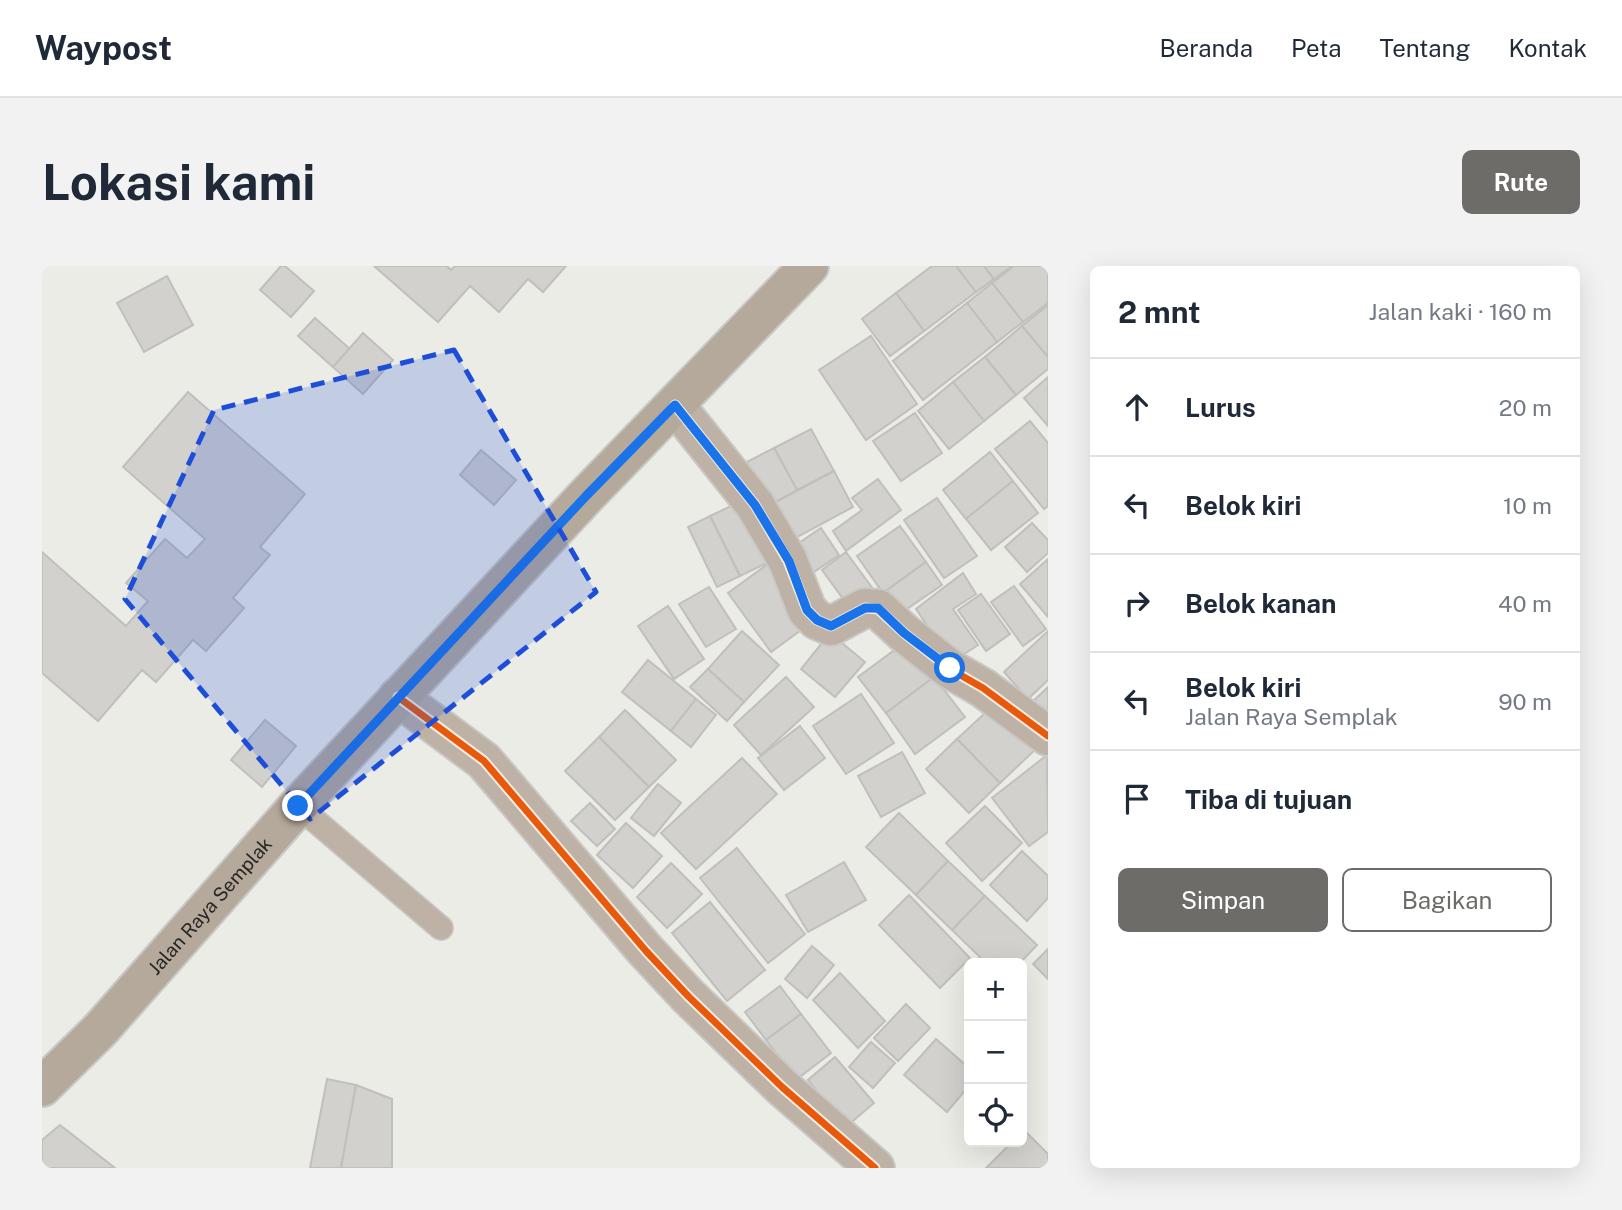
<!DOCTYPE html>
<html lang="id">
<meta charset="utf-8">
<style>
:root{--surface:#fff;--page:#f2f2f3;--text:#1f2937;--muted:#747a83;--line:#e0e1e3;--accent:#6d6c68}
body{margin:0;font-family:"Public Sans",sans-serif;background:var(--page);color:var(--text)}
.controls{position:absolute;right:21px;bottom:21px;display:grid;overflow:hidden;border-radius:10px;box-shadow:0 7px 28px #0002}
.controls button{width:63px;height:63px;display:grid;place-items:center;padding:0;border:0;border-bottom:2px solid var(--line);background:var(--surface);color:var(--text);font:35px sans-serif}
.stop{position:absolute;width:21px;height:21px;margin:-16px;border:5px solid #1a73e8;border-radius:50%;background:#fff}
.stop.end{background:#1a73e8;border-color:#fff;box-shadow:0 2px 7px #0008}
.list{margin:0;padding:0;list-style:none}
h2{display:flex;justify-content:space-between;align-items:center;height:91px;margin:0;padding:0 28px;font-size:30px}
h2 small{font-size:23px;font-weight:400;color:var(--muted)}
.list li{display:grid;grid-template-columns:46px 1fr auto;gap:21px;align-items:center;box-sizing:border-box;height:98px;padding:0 28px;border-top:2px solid var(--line)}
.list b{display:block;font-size:26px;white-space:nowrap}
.list p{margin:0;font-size:23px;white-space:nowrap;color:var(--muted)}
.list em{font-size:23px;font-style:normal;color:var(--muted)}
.actions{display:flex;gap:14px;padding:21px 28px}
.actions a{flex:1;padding:16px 0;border:2px solid var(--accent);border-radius:10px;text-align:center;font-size:24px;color:var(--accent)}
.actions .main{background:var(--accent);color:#fff}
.icon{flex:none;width:38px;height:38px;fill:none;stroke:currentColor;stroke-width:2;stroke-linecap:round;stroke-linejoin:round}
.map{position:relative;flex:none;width:1006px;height:902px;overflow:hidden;border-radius:10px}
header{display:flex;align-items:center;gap:42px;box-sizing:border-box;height:98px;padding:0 35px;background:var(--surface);border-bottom:2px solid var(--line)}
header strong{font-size:33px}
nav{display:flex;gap:38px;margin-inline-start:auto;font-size:24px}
.intro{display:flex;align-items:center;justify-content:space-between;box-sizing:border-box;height:168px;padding:0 42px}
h1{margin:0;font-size:49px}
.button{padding:18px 32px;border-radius:10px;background:var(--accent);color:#fff;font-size:24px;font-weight:700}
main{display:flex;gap:42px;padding:0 42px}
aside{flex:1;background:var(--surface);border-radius:10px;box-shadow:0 7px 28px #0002}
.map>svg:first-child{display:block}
.building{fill:#d3d1ce;stroke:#c1bfbc;stroke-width:2}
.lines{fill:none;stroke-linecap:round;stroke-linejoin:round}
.service-casing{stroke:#c8c8c5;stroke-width:26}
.minor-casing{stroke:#c8c8c5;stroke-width:42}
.primary-casing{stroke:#c8c8c5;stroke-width:42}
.service{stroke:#beb1a5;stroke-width:23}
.minor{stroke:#beb1a5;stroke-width:38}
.primary{stroke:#b5a99b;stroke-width:38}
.cycleway-casing{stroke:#efede4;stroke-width:11}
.cycleway{stroke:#e8590c;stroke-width:7}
.route{stroke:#1a73e8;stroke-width:9}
.marked{fill:#1d4ed8;fill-opacity:0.2;stroke:#1d4ed8;stroke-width:5;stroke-dasharray:14 9;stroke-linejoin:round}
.labels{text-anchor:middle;stroke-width:5;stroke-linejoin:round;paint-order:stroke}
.street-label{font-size:19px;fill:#282724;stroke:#efede4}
</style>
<header>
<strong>Waypost</strong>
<nav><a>Beranda</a><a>Peta</a><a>Tentang</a><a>Kontak</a></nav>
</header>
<div class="intro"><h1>Lokasi kami</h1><a class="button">Rute</a></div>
<main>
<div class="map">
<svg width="1006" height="902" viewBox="0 0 1006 902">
<rect width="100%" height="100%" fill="#ecece7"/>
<!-- building -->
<g class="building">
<path d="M239,0H243L272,25L249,51L218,24Z"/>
<path d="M332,0H405L409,4L413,0H524L501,26L486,13L457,46L428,20L396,56Z"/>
<path d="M890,0H914L934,26L882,65L854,27Z"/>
<path d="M914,0H942L952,13L934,26Z"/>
<path d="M942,0H970L952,13Z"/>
<path d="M972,0H1006V37L981,56L950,17Z"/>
<path d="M125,10L151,59L102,86L75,37Z"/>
<path d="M950,17L981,56L955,76L925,37Z"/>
<path d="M854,27L882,65L848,90L820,53Z"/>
<path d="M925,37L955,76L881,134L851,95Z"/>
<path d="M1006,39V91L980,60Z"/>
<path d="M273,52L308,83L291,101L256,70Z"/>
<path d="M980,60L1006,91V103L974,129L943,91Z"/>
<path d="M321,67L351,94L321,128L291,101Z"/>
<path d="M829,70L875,138L824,174L777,104Z"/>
<path d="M943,91L974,129L942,155L911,116Z"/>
<path d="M1006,111V160L982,132Z"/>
<path d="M911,116L942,155L907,183L876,145Z"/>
<path d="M146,126L263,228L218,281L228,289L191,332L202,342L164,385L151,374L114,416L100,404L56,455L0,407V286L84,360L106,335L84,317L123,273L145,292L163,273L81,201Z"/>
<path d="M873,147L900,187L859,215L831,175Z"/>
<path d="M988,155L1006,177V240L1002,243L953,183Z"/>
<path d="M769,163L792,205L755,224L732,182Z"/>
<path d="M732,182L755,224L728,239L705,196Z"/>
<path d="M439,184L474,214L452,239L418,209Z"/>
<path d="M948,186L971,215L924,253L901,224Z"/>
<path d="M792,205L811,241L748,275L728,239Z"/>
<path d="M836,213L859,244L804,285L791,265L820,244L810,232Z"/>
<path d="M971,215L996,247L949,284L924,253Z"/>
<path d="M706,232L735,292L698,310L668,250Z"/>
<path d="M895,232L935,290L902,312L862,254Z"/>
<path d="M668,250L698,310L675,321L646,261Z"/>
<path d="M990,257L1006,274V287L985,306L963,281Z"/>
<path d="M858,260L884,296L841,327L815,290Z"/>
<path d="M779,262L797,289L766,310L748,283Z"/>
<path d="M804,286L834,327L810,345L780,304Z"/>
<path d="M1006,293V351L978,318Z"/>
<path d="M884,296L900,319L856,349L841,327Z"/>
<path d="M727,297L770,356L729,386L686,327Z"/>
<path d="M921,307L934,328L911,343L936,379L910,396L874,343Z"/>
<path d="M972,320L1004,363L981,380L949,336Z"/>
<path d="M667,321L694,363L664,381L637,338Z"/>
<path d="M939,328L968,368L944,385L916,344Z"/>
<path d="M626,340L662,393L632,413L596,360Z"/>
<path d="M700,365L737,399L702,436L666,403Z"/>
<path d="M1006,365V414L986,433L962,406Z"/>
<path d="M788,367L823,396L793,431L759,403Z"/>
<path d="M866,374L892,411L844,447L816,411Z"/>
<path d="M606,394L654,433L629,465L580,426Z"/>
<path d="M666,403L702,436L685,455L648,421Z"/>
<path d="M744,411L772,441L719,489L692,459Z"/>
<path d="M892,411L923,451L873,488L844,447Z"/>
<path d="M1006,421V458L987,439Z"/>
<path d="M819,428L852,477L804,508L771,460Z"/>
<path d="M654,433L674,449L649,481L629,465Z"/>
<path d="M954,437L996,481L958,517L915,473Z"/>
<path d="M583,444L634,494L607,521L557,471Z"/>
<path d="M223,454L254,480L220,521L189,494Z"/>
<path d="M758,460L783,492L742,524L716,492Z"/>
<path d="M557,471L607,521L573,554L523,505Z"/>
<path d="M915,473L958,517L927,547L884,503Z"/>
<path d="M860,486L883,527L839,551L816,510Z"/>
<path d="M1005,489L1006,566L987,580L950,532Z"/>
<path d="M700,492L735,528L654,603L619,567Z"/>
<path d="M616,518L639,537L612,570L589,552Z"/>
<path d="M548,537L573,563L555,580L529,555Z"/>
<path d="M943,540L980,577L940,615L904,577Z"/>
<path d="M857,547L906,595L874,629L824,581Z"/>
<path d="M584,557L620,590L591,622L555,589Z"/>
<path d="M695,582L763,668L726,697L658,612Z"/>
<path d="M980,585L1006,610V632L985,655L948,619Z"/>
<path d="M906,595L943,630L910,664L874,629Z"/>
<path d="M802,596L824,634L766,666L744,629Z"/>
<path d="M629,597L660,628L625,662L595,631Z"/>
<path d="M867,629L928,692L898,722L837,659Z"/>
<path d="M943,630L995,679L978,697H944L910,664Z"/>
<path d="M668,636L723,704L685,735L630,667Z"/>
<path d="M770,680L792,699L765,732L743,713Z"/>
<path d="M1006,683V713L991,698Z"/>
<path d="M798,707L843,755L816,782L771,734Z"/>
<path d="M738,720L759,748L724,774L703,746Z"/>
<path d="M864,738L888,762L856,795L832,772Z"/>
<path d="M759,748L789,787L755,813L724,774Z"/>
<path d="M894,773L927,802V820L905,846L862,809Z"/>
<path d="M829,776L853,797L831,822L807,801Z"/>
<path d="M793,791L832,837L804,861L766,814Z"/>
<path d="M285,813L314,819L299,902H268Z"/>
<path d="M314,819L350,833V902H299Z"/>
<path d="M18,859L73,902H0V874Z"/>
<path d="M982,864L1006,888V902H944L970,876H980Z"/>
</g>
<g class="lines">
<!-- service casing -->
<g class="service-casing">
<path id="service" d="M256,540L399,662"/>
</g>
<!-- minor casing -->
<g class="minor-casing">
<g id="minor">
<path d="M633,139L713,239L746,295L765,344L775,354L789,360L823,342L836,343L862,367L908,403L941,422L1006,470"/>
<path d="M356,431L442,495L604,685L646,730L740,821L833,902"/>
</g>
</g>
<!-- primary casing -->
<g class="primary-casing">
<g id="primary">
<path id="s1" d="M0,821L58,764L256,540L544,230L767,0"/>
</g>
</g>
<!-- service -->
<use href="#service" class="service"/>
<!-- minor -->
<use href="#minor" class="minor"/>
<!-- primary -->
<use href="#primary" class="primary"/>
<!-- cycleway casing -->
<g class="cycleway-casing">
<g id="cycleway">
<path d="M633,139L713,239L746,295L765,344L775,354L789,360L823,342L836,343L862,367L908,403L941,422L1006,470"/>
<path d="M356,431L442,495L604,685L646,730L740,821L833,902"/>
</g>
</g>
<!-- cycleway -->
<use href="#cycleway" class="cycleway"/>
</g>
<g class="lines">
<!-- route -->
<path class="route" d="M256,540L544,230L633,139L713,239L747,295L765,344L775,354L789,360L823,342H836L862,367L908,402"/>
</g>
<!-- marked area -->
<path class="marked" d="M412,84L554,326L268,553L83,333L172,144Z"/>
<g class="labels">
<!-- street labels -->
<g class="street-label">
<text dy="7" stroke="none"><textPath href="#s1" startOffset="247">Jalan Raya Semplak</textPath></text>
</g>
</g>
</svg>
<div class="controls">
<button>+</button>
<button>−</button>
<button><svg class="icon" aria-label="locate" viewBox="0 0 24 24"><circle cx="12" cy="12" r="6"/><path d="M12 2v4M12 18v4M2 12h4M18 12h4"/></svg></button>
</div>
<div class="stop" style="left:908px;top:402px"></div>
<div class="stop end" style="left:256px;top:540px"></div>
</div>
<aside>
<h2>2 mnt<small>Jalan kaki · 160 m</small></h2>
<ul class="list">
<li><svg class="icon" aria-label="ahead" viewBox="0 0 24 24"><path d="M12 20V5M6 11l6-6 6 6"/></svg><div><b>Lurus</b></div><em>20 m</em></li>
<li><svg class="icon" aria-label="left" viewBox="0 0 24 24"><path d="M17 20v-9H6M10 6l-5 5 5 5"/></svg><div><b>Belok kiri</b></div><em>10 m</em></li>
<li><svg class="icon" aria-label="right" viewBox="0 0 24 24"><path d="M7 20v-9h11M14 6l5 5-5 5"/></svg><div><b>Belok kanan</b></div><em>40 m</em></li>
<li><svg class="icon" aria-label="left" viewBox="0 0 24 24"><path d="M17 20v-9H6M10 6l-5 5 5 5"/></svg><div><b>Belok kiri</b><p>Jalan Raya Semplak</p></div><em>90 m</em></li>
<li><svg class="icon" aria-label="arrive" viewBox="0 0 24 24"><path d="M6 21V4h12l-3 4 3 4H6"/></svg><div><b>Tiba di tujuan</b></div></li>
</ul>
<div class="actions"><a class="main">Simpan</a><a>Bagikan</a></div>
</aside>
</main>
